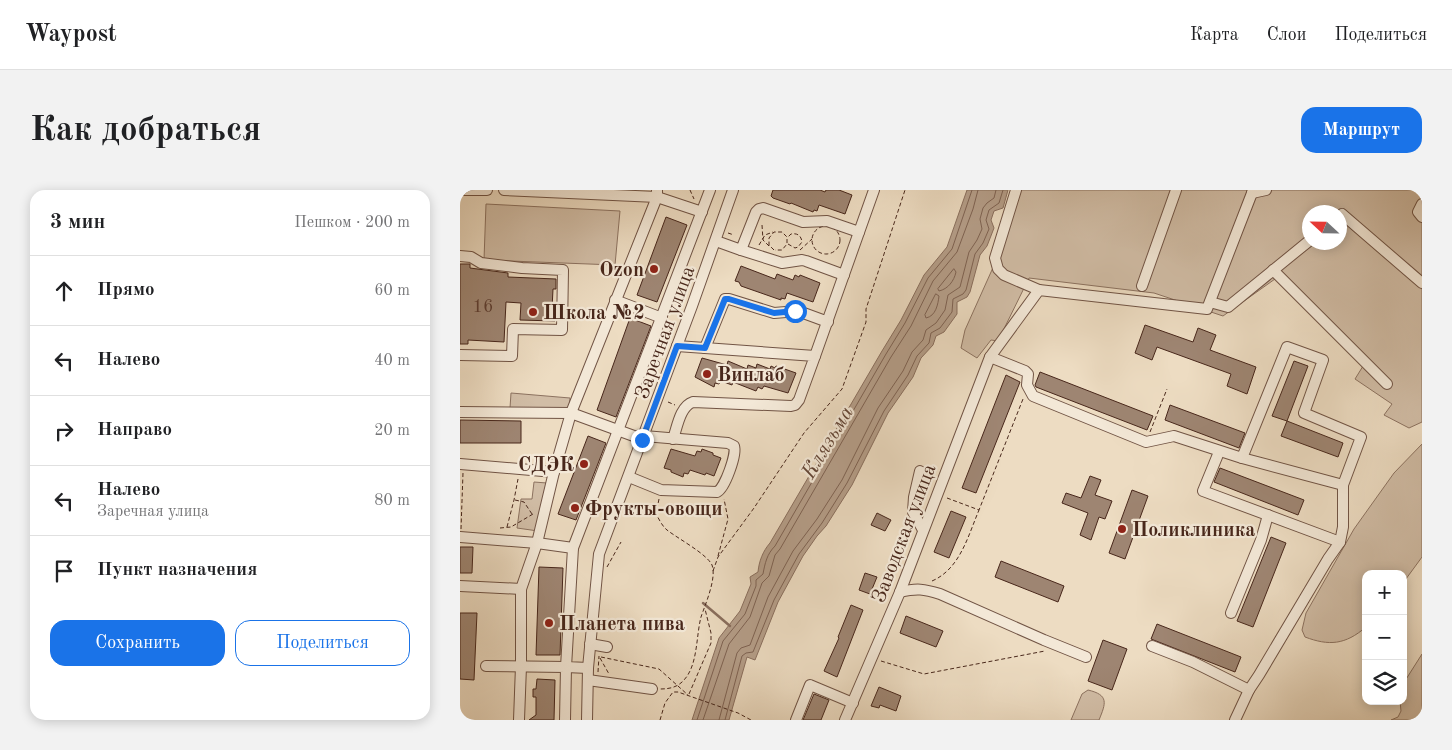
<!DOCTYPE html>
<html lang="ru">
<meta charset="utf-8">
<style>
:root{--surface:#fff;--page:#f2f2f2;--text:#202124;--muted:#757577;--line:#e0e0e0;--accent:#1a73e8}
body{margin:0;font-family:"Old Standard TT",serif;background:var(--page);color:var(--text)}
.controls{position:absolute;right:15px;bottom:15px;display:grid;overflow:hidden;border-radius:10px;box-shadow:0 2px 12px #0003}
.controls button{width:45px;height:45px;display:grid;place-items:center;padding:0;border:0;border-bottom:1px solid var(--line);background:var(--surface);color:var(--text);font:25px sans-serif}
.compass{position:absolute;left:842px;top:15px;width:45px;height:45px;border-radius:50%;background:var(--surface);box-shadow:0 2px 12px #0003;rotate:292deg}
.stop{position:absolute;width:15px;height:15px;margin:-11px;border:4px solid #1a73e8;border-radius:50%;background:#fff}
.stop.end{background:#1a73e8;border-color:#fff;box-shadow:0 1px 5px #0008}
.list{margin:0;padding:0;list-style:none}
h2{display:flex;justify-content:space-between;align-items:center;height:65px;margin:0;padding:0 20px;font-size:21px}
h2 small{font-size:16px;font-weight:400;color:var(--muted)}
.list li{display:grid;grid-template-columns:32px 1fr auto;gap:15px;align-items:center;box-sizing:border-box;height:70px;padding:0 20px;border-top:1px solid var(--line)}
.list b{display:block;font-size:19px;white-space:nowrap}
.list p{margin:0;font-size:16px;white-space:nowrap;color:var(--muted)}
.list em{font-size:16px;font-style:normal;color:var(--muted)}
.actions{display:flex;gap:10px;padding:15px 20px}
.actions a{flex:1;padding:11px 0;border:1px solid var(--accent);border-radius:15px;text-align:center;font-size:18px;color:var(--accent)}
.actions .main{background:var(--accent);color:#fff}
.icon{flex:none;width:28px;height:28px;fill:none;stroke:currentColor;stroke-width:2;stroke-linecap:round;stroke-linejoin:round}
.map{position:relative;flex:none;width:962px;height:530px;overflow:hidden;border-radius:15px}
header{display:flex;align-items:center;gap:30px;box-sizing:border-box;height:70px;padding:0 25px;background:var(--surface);border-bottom:1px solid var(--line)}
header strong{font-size:24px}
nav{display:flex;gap:28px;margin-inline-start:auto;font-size:18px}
.intro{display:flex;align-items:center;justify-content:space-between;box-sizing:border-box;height:120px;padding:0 30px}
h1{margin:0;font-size:35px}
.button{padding:12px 22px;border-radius:15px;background:var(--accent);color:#fff;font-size:18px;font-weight:700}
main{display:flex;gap:30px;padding:0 30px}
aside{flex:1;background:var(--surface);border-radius:15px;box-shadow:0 2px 12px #0003}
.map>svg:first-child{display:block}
.green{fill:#d1bda6;stroke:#8c7260;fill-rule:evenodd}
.water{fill:#b59e89;stroke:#896e5d}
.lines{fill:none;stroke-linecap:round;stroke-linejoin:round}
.shore{stroke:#7e6252;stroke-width:1}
.stream{stroke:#896e5d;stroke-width:2.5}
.building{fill:#9e8572;stroke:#48271b}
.minor-casing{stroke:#715445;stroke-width:12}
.path{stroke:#48271b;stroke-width:1;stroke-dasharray:4 2.5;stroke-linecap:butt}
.minor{stroke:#f3e8d7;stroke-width:10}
.route{stroke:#1a73e8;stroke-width:6}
.poi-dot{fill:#8f2418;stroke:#f3e8d7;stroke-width:2}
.labels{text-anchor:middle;stroke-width:4.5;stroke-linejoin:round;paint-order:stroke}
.number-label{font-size:18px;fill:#5e3e31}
.poi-label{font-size:20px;font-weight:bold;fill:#48271b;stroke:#f3e8d7;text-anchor:start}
.street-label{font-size:20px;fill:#48271b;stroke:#f3e8d7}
.water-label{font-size:21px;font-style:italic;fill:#634536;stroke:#f3e8d7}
</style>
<header>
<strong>Waypost</strong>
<nav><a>Карта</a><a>Слои</a><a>Поделиться</a></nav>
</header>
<div class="intro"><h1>Как добраться</h1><a class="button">Маршрут</a></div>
<main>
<aside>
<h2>3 мин<small>Пешком · 200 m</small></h2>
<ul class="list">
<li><svg class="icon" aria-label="ahead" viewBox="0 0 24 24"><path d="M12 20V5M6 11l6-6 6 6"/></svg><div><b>Прямо</b></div><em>60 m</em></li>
<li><svg class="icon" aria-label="left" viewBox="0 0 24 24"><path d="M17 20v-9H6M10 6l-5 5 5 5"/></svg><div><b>Налево</b></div><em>40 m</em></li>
<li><svg class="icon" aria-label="right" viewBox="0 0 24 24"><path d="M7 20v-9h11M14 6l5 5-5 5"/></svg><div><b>Направо</b></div><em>20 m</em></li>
<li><svg class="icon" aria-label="left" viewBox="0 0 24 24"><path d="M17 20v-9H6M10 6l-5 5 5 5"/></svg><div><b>Налево</b><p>Заречная улица</p></div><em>80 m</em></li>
<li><svg class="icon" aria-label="arrive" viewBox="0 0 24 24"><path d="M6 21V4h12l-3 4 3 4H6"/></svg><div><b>Пункт назначения</b></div></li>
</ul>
<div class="actions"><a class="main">Сохранить</a><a>Поделиться</a></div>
</aside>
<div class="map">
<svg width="962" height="530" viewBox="0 0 962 530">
<rect width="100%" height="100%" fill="#eddcc2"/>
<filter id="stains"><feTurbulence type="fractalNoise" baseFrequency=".004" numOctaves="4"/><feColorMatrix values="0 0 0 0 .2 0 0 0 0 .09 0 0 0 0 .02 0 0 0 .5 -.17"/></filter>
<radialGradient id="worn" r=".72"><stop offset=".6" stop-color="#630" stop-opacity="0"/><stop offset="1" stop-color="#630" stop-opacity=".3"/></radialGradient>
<!-- green -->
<g class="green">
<path d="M559,0H962V232L949,238L924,225L932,214L895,189L908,168L822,84L763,126L694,103L569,88L538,151L531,150L517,168L501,158L505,140L540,62ZM849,22H879V52H849Z"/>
<path d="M26,14L160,21L155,75L24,70Z"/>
<path d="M51,203L110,208L109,220L50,218Z"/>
<path d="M962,254V367L943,393V384H906V437C885,455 869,456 845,447L842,440L846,423L894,339L934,283Z"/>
<path d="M74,292L87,293L78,341L57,338L61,309H72Z"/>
<path d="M962,464V530H931L938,527L941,521L940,511H943V494Z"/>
<path d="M628,500C649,505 646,513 639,530H611L622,504Z"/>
</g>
<!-- water -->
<path class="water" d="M507,0H548L543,18L534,21L531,30L534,38L527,56L520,65L510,102L507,107L497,112V124L484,142L476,146L473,155L461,168L453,187L428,223L392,295L366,336L357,346L343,366L318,412L295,470L287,467L269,530H232L259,448L280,421L291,394L290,387L298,382C299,371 303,361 310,353L422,161L441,130L464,85L487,57Z"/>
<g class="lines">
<!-- shore -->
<g class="shore">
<path d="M494,79L496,82C494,91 488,99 479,101L478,99Z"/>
<path d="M476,104L479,106C478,114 476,126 466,128L465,125Z"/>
<path d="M237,530L263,451L285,424L296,396V390L303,384C305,373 307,364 315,356L426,164L445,133L468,88L492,59L512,0"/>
<path d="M243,530L269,454L290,427L302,393L309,386L315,365L320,359L431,167L451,136L473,91L497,62L513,19L518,0"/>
<path d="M259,530L277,463L281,458L290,455L308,407L333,361L357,329L382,290L418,218L443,181L452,162L463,150L466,140L476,133L485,120L488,105L500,97L509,62L517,50L522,39L520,29L523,18L527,13L534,8L536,0"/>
<path d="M265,530L282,466L286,463L293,462L314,410L339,364L362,333L387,293L424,221L448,185L457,166L469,153L471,143L480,138L492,122L493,109L503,104L506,100L515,64L523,53L529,39L526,30L529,20L539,13L543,0"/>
</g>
<!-- stream -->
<path class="stream" d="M243,413L270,436"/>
</g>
<!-- building -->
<g class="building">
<path d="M313,0H360L365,2L366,0H379L392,5L385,24L359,15L357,21L354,20L353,22L331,13L330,14L313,8L311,6Z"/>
<path d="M206,27L227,35L197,112L177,105Z"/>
<path d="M0,74H10V78L48,83V87L96,89V99H93L92,119H95V131L60,130L61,113L46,112L44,152L8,150V154H0Z"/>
<path d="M281,76L315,89L317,84L333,90L335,85L339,87L340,85L360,93L353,112L327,103L325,109L321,108V110L281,96L279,92L275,91Z"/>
<path d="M170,128L191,136L156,227L137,220Z"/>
<path d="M685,135L733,152L738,138L756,145L750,160L796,177L787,204L767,196L771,184L697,157L692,170L675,163Z"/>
<path d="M242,168L267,175L268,171L287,179L288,175L296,178L297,174L310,179L311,176L315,178L316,176L336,183L328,203L304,196L302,199L298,197L296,201L273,192L272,195L261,191L259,194L255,193L254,197L235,187Z"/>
<path d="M834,171L848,176L827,231L812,226Z"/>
<path d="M580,182L693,226L687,240L576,197L575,195Z"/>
<path d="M546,185L560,192L516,303L502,298Z"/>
<path d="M710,215L785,243L779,258L705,230Z"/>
<path d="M0,230L61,231V253H0Z"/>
<path d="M827,231L883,253L878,267L821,246Z"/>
<path d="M128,246L146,253L116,330L98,324Z"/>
<path d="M211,259L235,266L237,261L241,262L242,259L253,263V265L261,268L254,286L246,283L245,285L230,280L228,284L224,283L223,287L211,282V280L204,278Z"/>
<path d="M760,278L844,310L838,325L754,292Z"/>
<path d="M630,286L641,290L635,305L652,311L645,329L639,327L631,350L620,345L628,323L602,313L606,303L621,308Z"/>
<path d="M672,300L688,306L665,369L649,363Z"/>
<path d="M491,321L506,327L489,368L474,362Z"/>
<path d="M417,323L431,330L425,341L411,335Z"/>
<path d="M811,347L826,353L793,437L777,431Z"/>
<path d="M0,357H13L12,383H0Z"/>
<path d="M541,371L604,396L598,412L535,387Z"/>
<path d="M79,377L103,378L100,465H76Z"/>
<path d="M405,383L417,387L410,404L399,400Z"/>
<path d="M391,415L403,420L377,487L364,481L379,448L378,447Z"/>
<path d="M0,423H17L14,490L0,489Z"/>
<path d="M446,426L483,441L476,457L440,443Z"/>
<path d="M697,434L781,467L775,482L691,449Z"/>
<path d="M643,450L667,459L652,500L628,491Z"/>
<path d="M77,489L95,490L94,530H69L76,525V507H73V499H76Z"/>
<path d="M419,497L441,506L436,521L420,515L419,518L411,516Z"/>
<path d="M354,504L369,510L361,530H343Z"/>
</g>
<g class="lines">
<!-- minor casing -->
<g class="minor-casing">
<g id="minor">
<path d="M0,0H27"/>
<path d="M44,0L197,7L111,223L94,282L77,353L61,399V476L59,530"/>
<path d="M197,0V7L242,22"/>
<path d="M556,0L535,68L538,79L544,85L579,100"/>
<path d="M794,0L792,3L806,0"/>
<path d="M962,14L958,22L962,27"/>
<path d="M879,27L882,24L962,93"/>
<path d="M256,51L281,60L296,22L299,19L303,18L343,32L367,31L399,42"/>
<path d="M281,60L322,73L342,70L346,71L384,85"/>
<path d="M0,66L11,67L21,73L62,78L103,80L102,140L53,139L52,166L0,165"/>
<path d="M813,80L927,194"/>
<path d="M682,96L716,0"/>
<path d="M155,110L202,128"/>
<path d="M750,112L768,117L849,51"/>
<path d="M245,158L265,109H269L314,123L338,121L368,132"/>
<path d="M355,166L414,0"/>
<path d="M530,167L565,181L568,184L567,195L573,206L686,252L714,246L782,268L827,157L863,170L844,223L901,247L883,295V337L880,352L868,369L799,485L789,500L775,530"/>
<path d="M0,222L111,223L182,249"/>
<path d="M213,249C217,238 220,216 233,212L331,216L335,215L339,210L355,166L217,156"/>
<path d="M759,262L743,301L880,352"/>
<path d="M782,268L883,295"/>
<path d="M0,274L94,282"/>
<path d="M460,281L454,307L453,322L463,340"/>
<path d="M169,287L201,300L257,302C265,298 277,264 274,256L268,253L184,246"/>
<path d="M0,347L77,353L113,358"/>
<path d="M0,396L61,399"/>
<path d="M440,402C457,398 464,399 480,404L584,450L626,467"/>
<path d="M771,423L801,350L808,325"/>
<path d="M130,454L147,457"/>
<path d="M692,456L733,472L789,500"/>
<path d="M26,476L106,477L105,530"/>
<path d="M128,478L106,477L113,358L250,0"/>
<path d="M128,490L192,499"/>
<path d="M127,530L128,478L139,364L232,116L273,0"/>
<path d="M336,530L350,495L393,513"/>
<path d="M385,530L440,402L530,167L579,100L747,119L792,3"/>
</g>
</g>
<!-- path -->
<g class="path">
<path d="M230,0L234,9"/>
<path d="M302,35L303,50L309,56"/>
<circle cx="366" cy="50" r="14"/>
<path d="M268,43L274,45"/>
<path d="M328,54L335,58L338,57L342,52C341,45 337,43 331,44L328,47"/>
<path d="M299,55L305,45L313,42"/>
<path d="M314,60L309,55V48L314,42H322L327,47V54L322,60H315"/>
<path d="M340,60L352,49"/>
<path d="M208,212L215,215"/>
<path d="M690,242L707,199"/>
<path d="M487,308L519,320L563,209"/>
<path d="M199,309L196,324C199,329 202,336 207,340C217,348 247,364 252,375C257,388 245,415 241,427C236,446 238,475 224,490C218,497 210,499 200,499"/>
<path d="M55,310L64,312L72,324"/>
<path d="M47,337L54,310L58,289"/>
<path d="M40,338L51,337L73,324"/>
<path d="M1,339L3,283"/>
<path d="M258,366L268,329L264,309"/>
<path d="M147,377L161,352"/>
<path d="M253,381L258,367L294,318L344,243L382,199L406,132V119L445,0"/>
<path d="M472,391C500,379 508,346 519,320"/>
<path d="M141,467L199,479L228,505"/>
<path d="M140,468L149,484"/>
<path d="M421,471L464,484L585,461"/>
<path d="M138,482L139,466"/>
<path d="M229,504L251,453V443L245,419"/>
<path d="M200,530L205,513L213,502H218L278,523L291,530"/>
</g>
<!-- minor -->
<use href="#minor" class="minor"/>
</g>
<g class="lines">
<!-- route -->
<path class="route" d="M182,250L217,156L245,158L265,109H269L314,123L335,121"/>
</g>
<!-- markers -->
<g class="poi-dot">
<circle cx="194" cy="79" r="5"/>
<circle cx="73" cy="122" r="5"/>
<circle cx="247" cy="184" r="5"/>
<circle cx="124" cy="274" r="5"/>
<circle cx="115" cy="318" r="5"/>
<circle cx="662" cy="339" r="5"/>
<circle cx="89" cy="433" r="5"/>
</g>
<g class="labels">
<!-- number labels -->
<g class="number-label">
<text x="23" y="122">16</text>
</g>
<!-- poi labels -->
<g class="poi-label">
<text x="184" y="86" text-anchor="end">Ozon</text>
<text x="83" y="129">Школа №2</text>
<text x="257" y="191">Винлаб</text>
<text x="114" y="281" text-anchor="end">СДЭК</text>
<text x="125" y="325">Фрукты-овощи</text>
<text x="672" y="346">Поликлиника</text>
<text x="99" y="440">Планета пива</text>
</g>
<!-- street labels -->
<g class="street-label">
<text transform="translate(204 142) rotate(-70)" y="7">Заречная улица</text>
<text transform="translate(443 343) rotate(-69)" y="7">Заводская улица</text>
</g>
<!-- water labels -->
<g class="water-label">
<text transform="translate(367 252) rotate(-59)" y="7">Клязьма</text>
</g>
</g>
<rect width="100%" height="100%" filter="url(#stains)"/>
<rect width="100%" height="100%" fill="url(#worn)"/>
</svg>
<div class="controls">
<button>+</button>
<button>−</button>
<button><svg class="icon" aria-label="layers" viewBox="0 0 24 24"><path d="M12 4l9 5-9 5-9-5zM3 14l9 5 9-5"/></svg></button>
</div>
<svg class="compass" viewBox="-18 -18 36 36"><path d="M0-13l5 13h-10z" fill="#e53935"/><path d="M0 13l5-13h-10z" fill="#757577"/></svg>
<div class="stop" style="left:335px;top:121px"></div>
<div class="stop end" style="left:182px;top:250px"></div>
</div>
</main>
